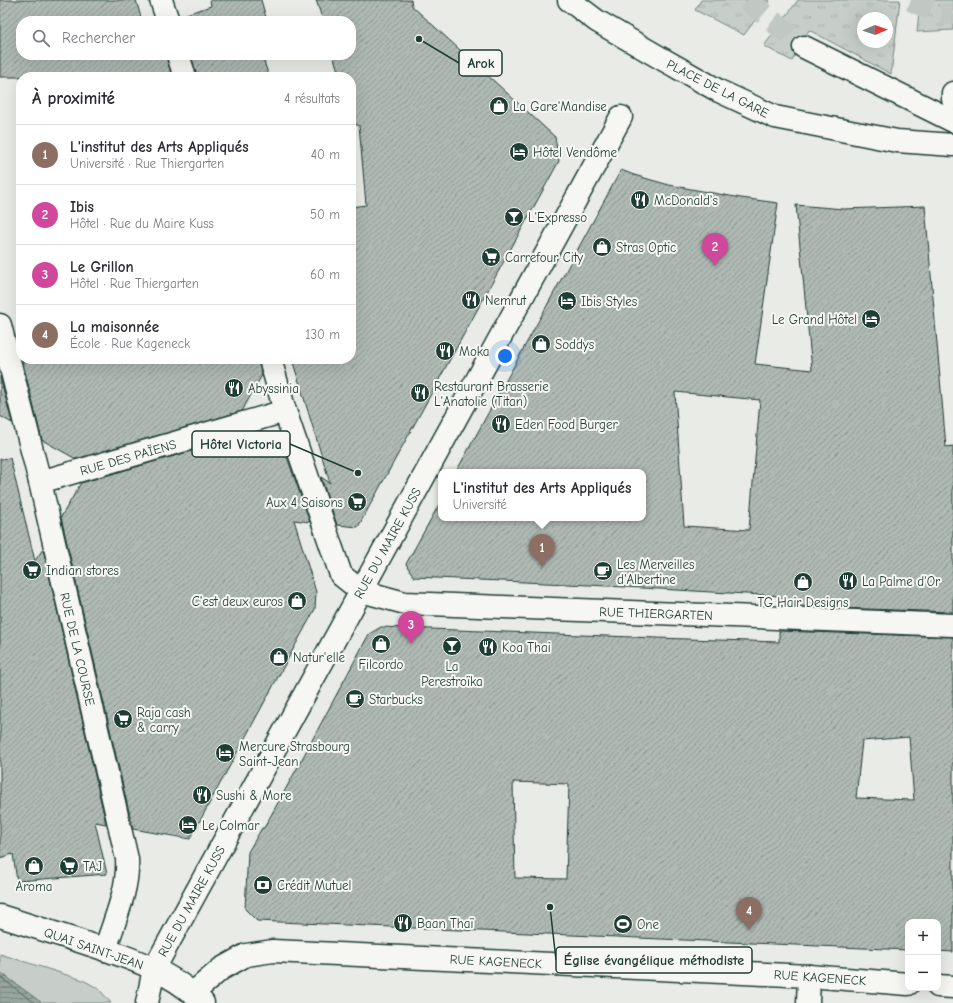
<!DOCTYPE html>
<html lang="fr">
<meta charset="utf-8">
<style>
:root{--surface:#fff;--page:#f2f2f3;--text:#2b2b33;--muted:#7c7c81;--line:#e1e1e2;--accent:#d93025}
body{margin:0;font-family:"Comic Neue",sans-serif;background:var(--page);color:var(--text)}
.controls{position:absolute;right:12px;bottom:12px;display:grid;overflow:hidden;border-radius:8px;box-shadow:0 4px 16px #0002}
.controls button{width:36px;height:36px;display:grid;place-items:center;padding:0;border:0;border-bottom:1px solid var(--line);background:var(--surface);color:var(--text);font:20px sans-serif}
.compass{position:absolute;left:857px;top:12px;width:36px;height:36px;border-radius:50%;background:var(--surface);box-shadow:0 4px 16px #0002;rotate:88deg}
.you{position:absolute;left:505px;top:356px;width:14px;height:14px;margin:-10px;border:3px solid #fff;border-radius:50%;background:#1a73e8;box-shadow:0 0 0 6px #1a73e833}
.badge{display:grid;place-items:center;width:26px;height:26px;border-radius:50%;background:var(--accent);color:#fff;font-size:13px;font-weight:700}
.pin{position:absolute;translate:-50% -33px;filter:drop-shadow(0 1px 2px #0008)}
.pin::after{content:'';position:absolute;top:21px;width:14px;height:12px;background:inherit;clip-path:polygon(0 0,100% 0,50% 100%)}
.popup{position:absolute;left:438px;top:469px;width:208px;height:52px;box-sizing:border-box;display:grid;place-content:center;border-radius:8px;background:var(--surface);filter:drop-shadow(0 1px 3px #0005);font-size:13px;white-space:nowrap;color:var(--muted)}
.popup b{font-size:15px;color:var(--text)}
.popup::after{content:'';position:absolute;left:50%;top:100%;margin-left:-8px;border:8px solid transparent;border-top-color:var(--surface)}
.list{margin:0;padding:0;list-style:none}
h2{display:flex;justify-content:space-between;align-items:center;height:52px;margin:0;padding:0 16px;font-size:17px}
h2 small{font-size:13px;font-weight:400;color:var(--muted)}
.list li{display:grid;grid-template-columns:26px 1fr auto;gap:12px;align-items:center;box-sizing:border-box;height:60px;padding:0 16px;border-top:1px solid var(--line)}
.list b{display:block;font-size:15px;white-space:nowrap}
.list p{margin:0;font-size:13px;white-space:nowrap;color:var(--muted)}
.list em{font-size:13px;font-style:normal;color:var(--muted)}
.icon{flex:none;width:22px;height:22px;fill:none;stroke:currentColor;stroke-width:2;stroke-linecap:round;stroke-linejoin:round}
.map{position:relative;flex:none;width:953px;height:1003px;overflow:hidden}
.search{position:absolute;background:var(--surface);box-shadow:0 4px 16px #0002;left:16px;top:16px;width:340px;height:44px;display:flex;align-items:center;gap:10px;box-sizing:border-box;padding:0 14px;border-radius:16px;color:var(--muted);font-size:15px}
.panel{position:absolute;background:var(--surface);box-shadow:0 4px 16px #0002;left:16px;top:72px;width:340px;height:292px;border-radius:16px}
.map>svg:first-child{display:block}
.grass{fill:#c7cec9;stroke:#73867e}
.park{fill:url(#park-tufts);stroke:#73867e;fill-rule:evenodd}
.water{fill:url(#water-rules);stroke:#687c75}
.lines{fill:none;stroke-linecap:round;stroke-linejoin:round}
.shore{stroke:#50675f;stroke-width:1}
.building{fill:url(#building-hatch);stroke:#1f3d34;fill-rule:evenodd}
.minor-tunnel{stroke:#c1c8c3;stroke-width:22;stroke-dasharray:22 11;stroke-linecap:butt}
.minor-casing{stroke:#1f3d34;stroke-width:25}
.major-casing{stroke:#1f3d34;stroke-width:25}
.minor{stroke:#f6f6f2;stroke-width:22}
.major{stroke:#f6f6f2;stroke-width:22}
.labels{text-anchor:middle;stroke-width:4;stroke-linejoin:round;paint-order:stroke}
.street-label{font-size:13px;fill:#1f3d34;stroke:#f6f6f2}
.poi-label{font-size:13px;fill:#1f3d34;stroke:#f6f6f2;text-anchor:start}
.leader{fill:none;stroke:#1f3d34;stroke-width:1.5}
.callout-dot{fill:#1f3d34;stroke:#f6f6f2;stroke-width:1.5}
.callout{fill:#f6f6f2;stroke:#1f3d34;stroke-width:1.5}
.callout-label{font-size:14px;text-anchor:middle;font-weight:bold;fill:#1f3d34}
</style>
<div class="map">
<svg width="953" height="1003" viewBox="0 0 953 1003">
<defs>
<pattern id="park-tufts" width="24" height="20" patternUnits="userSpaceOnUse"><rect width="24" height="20" fill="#c7cec9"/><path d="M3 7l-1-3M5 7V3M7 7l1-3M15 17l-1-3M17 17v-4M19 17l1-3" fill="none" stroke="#aab2ad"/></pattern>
<pattern id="water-rules" width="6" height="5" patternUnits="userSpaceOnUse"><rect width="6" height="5" fill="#99a6a0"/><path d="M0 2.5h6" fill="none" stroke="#7c8883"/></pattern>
<pattern id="building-hatch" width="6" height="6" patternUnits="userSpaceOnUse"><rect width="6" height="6" fill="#b0bab5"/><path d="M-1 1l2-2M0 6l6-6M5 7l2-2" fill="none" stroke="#8f9894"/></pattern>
</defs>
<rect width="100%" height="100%" fill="#e9ebe7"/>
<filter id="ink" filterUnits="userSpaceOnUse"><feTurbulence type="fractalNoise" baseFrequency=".025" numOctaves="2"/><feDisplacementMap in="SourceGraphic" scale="8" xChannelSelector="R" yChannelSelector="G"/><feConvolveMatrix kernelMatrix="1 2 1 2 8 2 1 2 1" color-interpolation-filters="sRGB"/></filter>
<g filter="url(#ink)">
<!-- grass -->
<path class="grass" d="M0,954L83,980L99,989L111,1003H42L0,972Z"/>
<!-- park -->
<g class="park">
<path d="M701,0H770L744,35L695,10Z"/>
<path d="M798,0H900L891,74L809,30L792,61L764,46ZM863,18H887V42H863Z"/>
<path d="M920,0H953V30L917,32Z"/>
</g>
<!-- water -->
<path class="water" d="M0,972L42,1003H0Z"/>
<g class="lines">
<!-- shore -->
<path class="shore" d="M0,977L35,1003"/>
</g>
<!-- building -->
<g class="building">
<path d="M0,0H136L142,21H21V55H166L172,77H0Z"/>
<path d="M210,0H261L267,21H180V16L211,6Z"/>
<path d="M316,0H411L412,6L555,137L559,161L358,527L337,525L321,477L330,483L292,359H351V207L366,205L359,125H351V77H340L333,55H351V21H323Z"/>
<path d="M191,55H273L263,58L269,77H197Z"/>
<path d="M621,170L634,175L669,185L741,198L778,203L755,364L812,370L796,205L844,209L925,206L946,447L953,446V612L780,606L781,596L589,585L414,577L406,564L441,501V518H643V472H456ZM675,392L760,400L749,530L684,526Z"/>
<path d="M22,359H258L262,375L242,411L76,459L42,440Z"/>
<path d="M0,376L12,423L0,416Z"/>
<path d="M250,434L287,457L310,522L294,520L316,592L315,609L190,839L133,829L61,517L81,483Z"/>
<path d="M10,458L35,561L43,549L106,824L95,822L107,874L17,881L13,854L0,858V459Z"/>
<path d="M381,627L657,638L779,642V631L953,637V952L938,951V922H908V950L257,921L245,909L248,852L262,828H264L295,772L369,634ZM909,737L914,800L856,798L862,741ZM513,782L569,784L566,879L515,878Z"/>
</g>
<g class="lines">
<!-- minor-tunnel -->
<g class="minor-tunnel">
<path d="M747,0L804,47"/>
<path d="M911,0L940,14H953"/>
</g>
<!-- minor casing -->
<g class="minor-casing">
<g id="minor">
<path d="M161,0L168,21"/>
<path d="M804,47L953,121"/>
<path d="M178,55L185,77"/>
<path d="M953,93V99"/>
<path d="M0,325L40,482L127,859C129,889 114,921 105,950"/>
<path d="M270,359L285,411L341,575L361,591L405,603L953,625"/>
<path d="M40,482L285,411"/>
<path d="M0,916C25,924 50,932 76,940C119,954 170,969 203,1003"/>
<path d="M938,986L953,987"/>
<path d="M193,993L221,969L246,955L273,951L809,976L908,984"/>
<path d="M147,1003L154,969L621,117"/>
<path d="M808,1003L809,976"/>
</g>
</g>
<!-- major casing -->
<g class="major-casing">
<path id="major" d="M569,0L597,21L657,56L719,91L775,117L897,141L953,145"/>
</g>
<!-- minor -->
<use href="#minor" class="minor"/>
<!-- major -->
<use href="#major" class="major"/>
</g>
</g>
<!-- icons -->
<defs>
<g id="shop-disc" transform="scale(1)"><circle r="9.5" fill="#1f3d34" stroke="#f6f6f2"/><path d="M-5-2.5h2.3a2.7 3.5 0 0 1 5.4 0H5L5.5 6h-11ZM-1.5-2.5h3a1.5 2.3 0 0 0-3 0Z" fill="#fff"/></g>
<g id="hotel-disc" transform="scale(1)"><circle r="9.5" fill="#1f3d34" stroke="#f6f6f2"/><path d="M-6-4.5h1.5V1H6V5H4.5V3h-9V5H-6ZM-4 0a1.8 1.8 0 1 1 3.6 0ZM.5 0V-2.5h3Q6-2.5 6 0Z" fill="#fff"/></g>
<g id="restaurant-disc" transform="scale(1)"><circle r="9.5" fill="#1f3d34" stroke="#f6f6f2"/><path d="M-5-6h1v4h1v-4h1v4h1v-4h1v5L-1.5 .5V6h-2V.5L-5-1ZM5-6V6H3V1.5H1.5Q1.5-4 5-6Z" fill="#fff"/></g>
<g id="bar-disc" transform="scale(1)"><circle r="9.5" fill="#1f3d34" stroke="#f6f6f2"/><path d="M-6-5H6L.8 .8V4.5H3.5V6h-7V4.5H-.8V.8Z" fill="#fff"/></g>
<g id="supermarket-disc" transform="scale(1)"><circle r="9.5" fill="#1f3d34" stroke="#f6f6f2"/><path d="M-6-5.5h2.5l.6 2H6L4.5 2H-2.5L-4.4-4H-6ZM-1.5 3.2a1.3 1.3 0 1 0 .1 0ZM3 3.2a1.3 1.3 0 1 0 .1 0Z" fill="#fff"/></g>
<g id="cafe-disc" transform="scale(1)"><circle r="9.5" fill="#1f3d34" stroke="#f6f6f2"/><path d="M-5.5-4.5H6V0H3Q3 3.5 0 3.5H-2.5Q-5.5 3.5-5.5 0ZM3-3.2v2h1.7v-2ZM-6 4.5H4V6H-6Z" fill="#fff"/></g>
<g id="bank-disc" transform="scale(1)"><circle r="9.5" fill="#1f3d34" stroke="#f6f6f2"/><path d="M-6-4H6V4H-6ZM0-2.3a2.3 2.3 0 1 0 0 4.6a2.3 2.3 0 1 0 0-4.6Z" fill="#fff"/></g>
<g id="stadium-disc" transform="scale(1)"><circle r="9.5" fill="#1f3d34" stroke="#f6f6f2"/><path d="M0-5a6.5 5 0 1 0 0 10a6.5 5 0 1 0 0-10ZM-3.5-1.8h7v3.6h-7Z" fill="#fff"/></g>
</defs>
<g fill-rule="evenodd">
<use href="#shop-disc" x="499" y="106"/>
<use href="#hotel-disc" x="519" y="152"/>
<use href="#restaurant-disc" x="640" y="200"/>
<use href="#bar-disc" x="514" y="217"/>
<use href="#shop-disc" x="602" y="247"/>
<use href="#supermarket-disc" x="491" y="257"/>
<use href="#restaurant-disc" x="471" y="300"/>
<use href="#hotel-disc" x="567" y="301"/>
<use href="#hotel-disc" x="871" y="319"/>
<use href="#shop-disc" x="541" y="344"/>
<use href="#restaurant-disc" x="445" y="351"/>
<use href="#restaurant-disc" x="234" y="388"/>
<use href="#restaurant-disc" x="420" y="393"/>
<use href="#restaurant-disc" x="501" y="424"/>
<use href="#supermarket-disc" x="357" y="502"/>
<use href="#supermarket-disc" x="32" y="570"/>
<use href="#cafe-disc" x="603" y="571"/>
<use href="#restaurant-disc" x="848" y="581"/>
<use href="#shop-disc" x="803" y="582"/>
<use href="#shop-disc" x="297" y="601"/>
<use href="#shop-disc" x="381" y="644"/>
<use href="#bar-disc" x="452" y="646"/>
<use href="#restaurant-disc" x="488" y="647"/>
<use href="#shop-disc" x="279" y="657"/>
<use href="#cafe-disc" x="355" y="699"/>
<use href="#supermarket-disc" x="123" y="719"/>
<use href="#hotel-disc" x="225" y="753"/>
<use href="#restaurant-disc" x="202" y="795"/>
<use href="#hotel-disc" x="188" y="825"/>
<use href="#shop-disc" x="34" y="866"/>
<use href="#supermarket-disc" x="69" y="866"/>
<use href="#bank-disc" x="263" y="885"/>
<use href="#restaurant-disc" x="403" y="923"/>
<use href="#stadium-disc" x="623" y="924"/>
</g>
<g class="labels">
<!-- street labels -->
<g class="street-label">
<text transform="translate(718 88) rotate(27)" y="5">PLACE DE LA GARE</text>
<text transform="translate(128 457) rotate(-16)" y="5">RUE DES PAÏENS</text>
<text transform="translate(387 543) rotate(-61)" y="5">RUE DU MAIRE KUSS</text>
<text transform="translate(656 613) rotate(2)" y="5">RUE THIERGARTEN</text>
<text transform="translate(78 649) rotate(77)" y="5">RUE DE LA COURSE</text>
<text transform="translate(191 901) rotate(-61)" y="5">RUE DU MAIRE KUSS</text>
<text transform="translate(94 948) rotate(19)" y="5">QUAI SAINT-JEAN</text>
<text transform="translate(496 961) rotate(3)" y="5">RUE KAGENECK</text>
<text transform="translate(820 977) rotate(4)" y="5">RUE KAGENECK</text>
</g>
<!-- poi labels -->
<g class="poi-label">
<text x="513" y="111">La Gare'Mandise</text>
<text x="533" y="157">Hôtel Vendôme</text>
<text x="654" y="205">McDonald's</text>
<text x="528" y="222">L'Expresso</text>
<text x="616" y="252">Stras Optic</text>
<text x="505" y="262">Carrefour City</text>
<text x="485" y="305">Nemrut</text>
<text x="581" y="306">Ibis Styles</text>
<text x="857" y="324" text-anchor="end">Le Grand Hôtel</text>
<text x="555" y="349">Soddys</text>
<text x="459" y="356">Moka</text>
<text x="434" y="391">Restaurant Brasserie<tspan x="434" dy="15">L'Anatolie (Titan)</tspan></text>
<text x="248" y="393">Abyssinia</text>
<text x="515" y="429">Eden Food Burger</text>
<text x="343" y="507" text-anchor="end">Aux 4 Saisons</text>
<text x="617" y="569">Les Merveilles<tspan x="617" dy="15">d'Albertine</tspan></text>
<text x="46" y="575">Indian stores</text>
<text x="862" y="586">La Palme d'Or</text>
<text x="283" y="606" text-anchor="end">C'est deux euros</text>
<text x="803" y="607" text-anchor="middle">TG Hair Designs</text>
<text x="502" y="652">Koa Thai</text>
<text x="293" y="662">Natur'elle</text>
<text x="381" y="669" text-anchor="middle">Filcordo</text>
<text x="452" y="671" text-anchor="middle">La<tspan x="452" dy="15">Perestroïka</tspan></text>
<text x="369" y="704">Starbucks</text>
<text x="137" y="717">Raja cash<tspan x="137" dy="15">&amp; carry</tspan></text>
<text x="239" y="751">Mercure Strasbourg<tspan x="239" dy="15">Saint-Jean</tspan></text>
<text x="216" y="800">Sushi &amp; More</text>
<text x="202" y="830">Le Colmar</text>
<text x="83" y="871">TAJ</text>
<text x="277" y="890">Crédit Mutuel</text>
<text x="34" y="891" text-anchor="middle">Aroma</text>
<text x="417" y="928">Baan Thaï</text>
<text x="637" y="929">One</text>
</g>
</g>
<!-- callouts -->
<path class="leader" d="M419 39L459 63M358 473L290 444M550 907L556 960"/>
<g class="callout-dot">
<circle cx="419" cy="39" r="4"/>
<circle cx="358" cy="473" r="4"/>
<circle cx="550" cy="907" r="4"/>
</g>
<g class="callout">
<rect x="459" y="50" width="43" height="26" rx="4"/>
<rect x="192" y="431" width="98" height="26" rx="4"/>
<rect x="556" y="947" width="196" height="26" rx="4"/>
</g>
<g class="callout-label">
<text x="481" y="68">Arok</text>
<text x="241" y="449">Hôtel Victoria</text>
<text x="654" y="965">Église évangélique méthodiste</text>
</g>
</svg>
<div class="controls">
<button>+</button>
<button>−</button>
</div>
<svg class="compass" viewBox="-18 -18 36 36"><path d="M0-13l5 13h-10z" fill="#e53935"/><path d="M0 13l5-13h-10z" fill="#7c7c81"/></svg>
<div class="you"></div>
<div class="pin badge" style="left:542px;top:567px;background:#8d6e63">1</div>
<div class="popup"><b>L'institut des Arts Appliqués</b>Université</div>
<div class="pin badge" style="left:715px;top:266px;background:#d1479c">2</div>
<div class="pin badge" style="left:411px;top:644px;background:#d1479c">3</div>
<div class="pin badge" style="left:749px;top:930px;background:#8d6e63">4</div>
<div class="search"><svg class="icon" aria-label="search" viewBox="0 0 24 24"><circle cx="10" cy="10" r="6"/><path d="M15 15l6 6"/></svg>Rechercher</div>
<section class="panel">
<h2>À proximité<small>4 résultats</small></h2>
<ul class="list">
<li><span class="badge" style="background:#8d6e63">1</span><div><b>L'institut des Arts Appliqués</b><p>Université · Rue Thiergarten</p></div><em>40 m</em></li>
<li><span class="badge" style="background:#d1479c">2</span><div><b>Ibis</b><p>Hôtel · Rue du Maire Kuss</p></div><em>50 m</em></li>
<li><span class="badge" style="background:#d1479c">3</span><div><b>Le Grillon</b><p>Hôtel · Rue Thiergarten</p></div><em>60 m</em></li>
<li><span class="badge" style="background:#8d6e63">4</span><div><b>La maisonnée</b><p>École · Rue Kageneck</p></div><em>130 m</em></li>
</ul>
</section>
</div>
